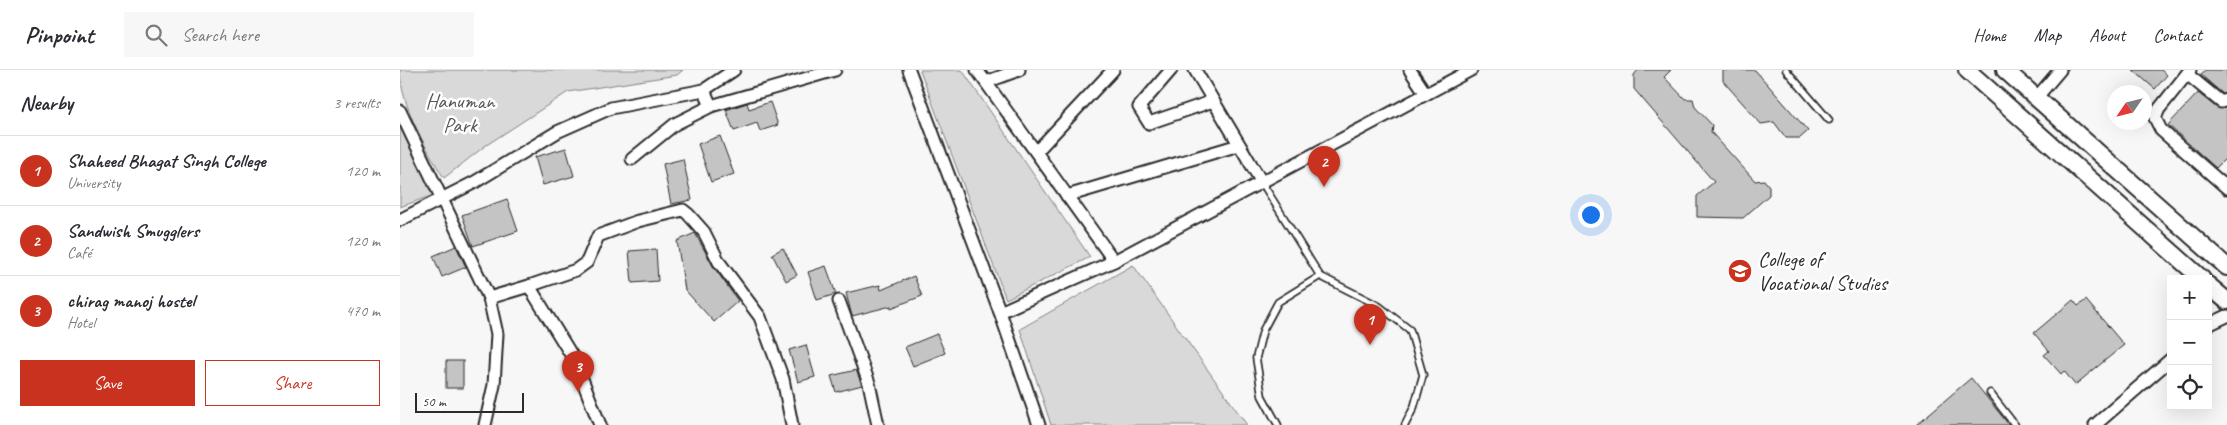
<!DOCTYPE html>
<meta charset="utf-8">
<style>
:root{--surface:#fff;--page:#f7f7f7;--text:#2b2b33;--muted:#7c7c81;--line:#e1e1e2;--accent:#c8321e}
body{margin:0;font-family:Caveat,sans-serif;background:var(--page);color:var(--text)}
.controls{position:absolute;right:15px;bottom:15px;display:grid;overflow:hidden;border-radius:0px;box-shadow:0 5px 20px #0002}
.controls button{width:45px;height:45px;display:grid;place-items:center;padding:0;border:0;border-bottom:1px solid var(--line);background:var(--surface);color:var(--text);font:25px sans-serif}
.compass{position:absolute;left:1707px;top:15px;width:45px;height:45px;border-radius:50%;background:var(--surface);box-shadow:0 5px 20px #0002;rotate:235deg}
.scale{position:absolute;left:15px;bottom:12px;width:109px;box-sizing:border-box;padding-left:5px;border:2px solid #2b2b2b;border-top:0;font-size:14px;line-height:18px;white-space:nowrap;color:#2b2b2b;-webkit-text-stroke:4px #fff;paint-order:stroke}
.you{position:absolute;left:1190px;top:144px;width:18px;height:18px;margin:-12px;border:4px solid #fff;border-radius:50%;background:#1a73e8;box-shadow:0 0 0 8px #1a73e833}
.badge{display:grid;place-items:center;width:32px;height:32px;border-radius:50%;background:var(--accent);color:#fff;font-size:16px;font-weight:700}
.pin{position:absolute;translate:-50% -41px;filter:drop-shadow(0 1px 2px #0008)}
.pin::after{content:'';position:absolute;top:26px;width:18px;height:15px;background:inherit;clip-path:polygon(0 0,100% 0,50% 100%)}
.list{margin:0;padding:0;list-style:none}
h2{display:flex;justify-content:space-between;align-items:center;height:65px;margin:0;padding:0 20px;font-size:21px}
h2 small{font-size:16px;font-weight:400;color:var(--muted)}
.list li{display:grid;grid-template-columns:32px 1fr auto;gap:15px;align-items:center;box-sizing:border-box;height:70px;padding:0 20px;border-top:1px solid var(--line)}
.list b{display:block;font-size:19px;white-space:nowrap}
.list p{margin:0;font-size:16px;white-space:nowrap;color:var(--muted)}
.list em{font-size:16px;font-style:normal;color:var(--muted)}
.actions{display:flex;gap:10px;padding:15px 20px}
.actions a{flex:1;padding:11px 0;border:1px solid var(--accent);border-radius:0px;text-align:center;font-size:18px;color:var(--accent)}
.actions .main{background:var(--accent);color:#fff}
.icon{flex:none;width:28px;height:28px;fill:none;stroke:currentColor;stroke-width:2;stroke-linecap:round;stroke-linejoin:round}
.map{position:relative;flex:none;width:1827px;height:355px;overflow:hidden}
header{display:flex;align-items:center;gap:30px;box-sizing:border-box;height:70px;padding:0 25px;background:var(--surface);border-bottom:1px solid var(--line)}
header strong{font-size:24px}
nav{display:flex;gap:28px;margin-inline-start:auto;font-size:18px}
.search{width:350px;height:45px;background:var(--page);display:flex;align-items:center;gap:12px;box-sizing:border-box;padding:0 18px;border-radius:0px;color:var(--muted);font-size:19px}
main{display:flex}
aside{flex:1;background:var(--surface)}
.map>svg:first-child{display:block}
.green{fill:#d9d9d9;stroke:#828282}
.building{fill:#c4c4c4;stroke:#2b2b2b}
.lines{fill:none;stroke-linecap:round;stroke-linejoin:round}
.lane-casing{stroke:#2b2b2b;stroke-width:9}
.street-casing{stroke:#2b2b2b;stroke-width:15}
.secondary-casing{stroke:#2b2b2b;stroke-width:20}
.lane{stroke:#fff;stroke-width:5.5}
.street{stroke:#fff;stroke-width:11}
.secondary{stroke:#fff;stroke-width:16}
.labels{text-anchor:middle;stroke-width:5;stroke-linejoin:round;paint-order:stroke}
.park-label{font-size:21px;fill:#565656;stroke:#fff}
.poi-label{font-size:21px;fill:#2b2b2b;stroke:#fff;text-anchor:start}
</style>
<header>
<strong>Pinpoint</strong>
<div class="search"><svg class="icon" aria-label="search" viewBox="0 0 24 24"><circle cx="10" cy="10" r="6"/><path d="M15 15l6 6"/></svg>Search here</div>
<nav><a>Home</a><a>Map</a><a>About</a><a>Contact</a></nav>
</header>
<main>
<aside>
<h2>Nearby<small>3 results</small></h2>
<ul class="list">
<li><span class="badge">1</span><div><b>Shaheed Bhagat Singh College</b><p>University</p></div><em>120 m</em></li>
<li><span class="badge">2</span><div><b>Sandwish Smugglers</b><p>Café</p></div><em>120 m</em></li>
<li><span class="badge">3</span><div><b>chirag manoj hostel</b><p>Hotel</p></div><em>470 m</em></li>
</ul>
<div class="actions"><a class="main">Save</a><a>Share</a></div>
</aside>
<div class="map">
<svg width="1827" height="355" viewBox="0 0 1827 355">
<rect width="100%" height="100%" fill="#f7f7f7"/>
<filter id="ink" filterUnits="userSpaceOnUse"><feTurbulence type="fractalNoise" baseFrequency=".02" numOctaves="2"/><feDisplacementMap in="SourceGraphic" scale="10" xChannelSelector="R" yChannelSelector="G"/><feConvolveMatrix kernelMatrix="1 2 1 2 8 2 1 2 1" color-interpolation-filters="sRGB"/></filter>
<g filter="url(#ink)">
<!-- green -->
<g class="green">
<path d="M0,0H283L277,5L168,22L85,76L44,108C26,79 0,33 0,0Z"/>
<path d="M520,0H562L690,187L606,229Z"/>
<path d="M0,55L36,124L0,137Z"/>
<path d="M733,195L847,355H651L620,259Z"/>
</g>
<!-- building -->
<g class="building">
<path d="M1238,0H1271L1264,7L1285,29H1293L1295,37L1312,55L1311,62L1355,111L1364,110L1369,116V125L1343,148L1297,147V126L1314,112L1234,19V5Z"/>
<path d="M1323,0H1355L1408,61L1400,68H1386L1374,52L1361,54L1323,11Z"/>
<path d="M1733,0H1761L1767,5L1755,19Z"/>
<path d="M1805,0H1827V23L1823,24L1801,5Z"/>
<path d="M1798,23L1817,38H1827V87L1816,98L1768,55Z"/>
<path d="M370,32L378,55L360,61L357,53L334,61L326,40L347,33L349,39Z"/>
<path d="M320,66L334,104L311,112L298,74Z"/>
<path d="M166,78L174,106L143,115L135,87Z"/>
<path d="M283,89L292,130L271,134L263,94Z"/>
<path d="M107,129L118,161L73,176L62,145Z"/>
<path d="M295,163L313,196L338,231L314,252L285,220L277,171Z"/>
<path d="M56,176L66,197L42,207L33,186Z"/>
<path d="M383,178L397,205L386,211L372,184Z"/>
<path d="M256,179L258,211L232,213L229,181Z"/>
<path d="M426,196L436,224L417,230L408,202Z"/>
<path d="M514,206L522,226L491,238V236L452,246L446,223L480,215L481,220Z"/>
<path d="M1673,230L1678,236L1686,230L1724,275L1675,315L1664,301L1661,304L1644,285L1649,281L1634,263Z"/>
<path d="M537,264L545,283L513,296L505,277Z"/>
<path d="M406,275L415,307L398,312L389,280Z"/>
<rect x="46" y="291" width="17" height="27"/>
<path d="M456,300L462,315L436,322L431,306Z"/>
<path d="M1571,308L1609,355H1516Z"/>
</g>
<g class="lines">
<!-- lane casing -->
<g class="lane-casing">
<g id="lane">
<path d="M1386,0L1429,50"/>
<path d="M861,111L920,206L979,236L1010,260L1023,305L1014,337L1005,355"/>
<path d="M1590,323L1615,355"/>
<path d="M878,355L862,326L856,288L863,260L878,232L920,206"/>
</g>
</g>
<!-- street casing -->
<g class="street-casing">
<g id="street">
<path d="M509,0L600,242L639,355"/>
<path d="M577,0L714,191"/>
<path d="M771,0L739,37L749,53L813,31"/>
<path d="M795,0L861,111"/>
<path d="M1010,0L1026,24"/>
<path d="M1790,0L1759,39L1755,48L1761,60L1827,118"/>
<path d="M1787,4L1821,32L1827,30"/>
<path d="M586,12L619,0"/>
<path d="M304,20L311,36L435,0"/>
<path d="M1637,27L1660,0"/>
<path d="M0,41L89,228L97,264L94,315L85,355"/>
<path d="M636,82L713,0"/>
<path d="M232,89L275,54L311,36"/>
<path d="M667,126L839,75"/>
<path d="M0,150L75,112L157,62L211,38L304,20L334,0"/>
<path d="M129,216L176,200L187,192L198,166L238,151L283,140L288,144L304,162L319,192L360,247L383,309L392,355"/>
<path d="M89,228L129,216L175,291L200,355"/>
<path d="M439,231L469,313L478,355"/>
<path d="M600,242L714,191L1071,0"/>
<path d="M1808,255L1827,246"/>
<path d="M1695,355L1771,289"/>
</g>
</g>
<!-- secondary casing -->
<g class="secondary-casing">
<g id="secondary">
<path d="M1567,0L1802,209"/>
<path d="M1605,0L1827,197"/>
<path d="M1808,215L1827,231"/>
</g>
</g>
<!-- lane -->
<use href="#lane" class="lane"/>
<!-- street -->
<use href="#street" class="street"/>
<!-- secondary -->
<use href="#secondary" class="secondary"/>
</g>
</g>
<!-- icons -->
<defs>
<g id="university-disc" transform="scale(1.25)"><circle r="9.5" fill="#c8321e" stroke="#fff"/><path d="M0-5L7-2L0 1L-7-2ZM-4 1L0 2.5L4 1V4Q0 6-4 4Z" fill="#fff"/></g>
</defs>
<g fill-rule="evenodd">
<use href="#university-disc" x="1340" y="201"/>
</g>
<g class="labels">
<!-- park labels -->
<g class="park-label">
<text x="60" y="38">Hanuman<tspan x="60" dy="24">Park</tspan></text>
</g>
<!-- poi labels -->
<g class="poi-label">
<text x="1358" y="196">College of<tspan x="1358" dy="24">Vocational Studies</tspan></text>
</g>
</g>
</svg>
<div class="controls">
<button>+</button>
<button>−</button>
<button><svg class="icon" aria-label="locate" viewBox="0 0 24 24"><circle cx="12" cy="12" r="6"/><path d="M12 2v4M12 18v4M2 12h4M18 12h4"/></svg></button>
</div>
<svg class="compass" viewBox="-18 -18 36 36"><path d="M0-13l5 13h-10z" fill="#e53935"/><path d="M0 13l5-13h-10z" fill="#7c7c81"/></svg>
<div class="scale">50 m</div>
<div class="you"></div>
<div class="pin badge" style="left:970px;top:275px">1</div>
<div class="pin badge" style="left:924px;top:117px">2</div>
<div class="pin badge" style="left:178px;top:322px">3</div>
</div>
</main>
